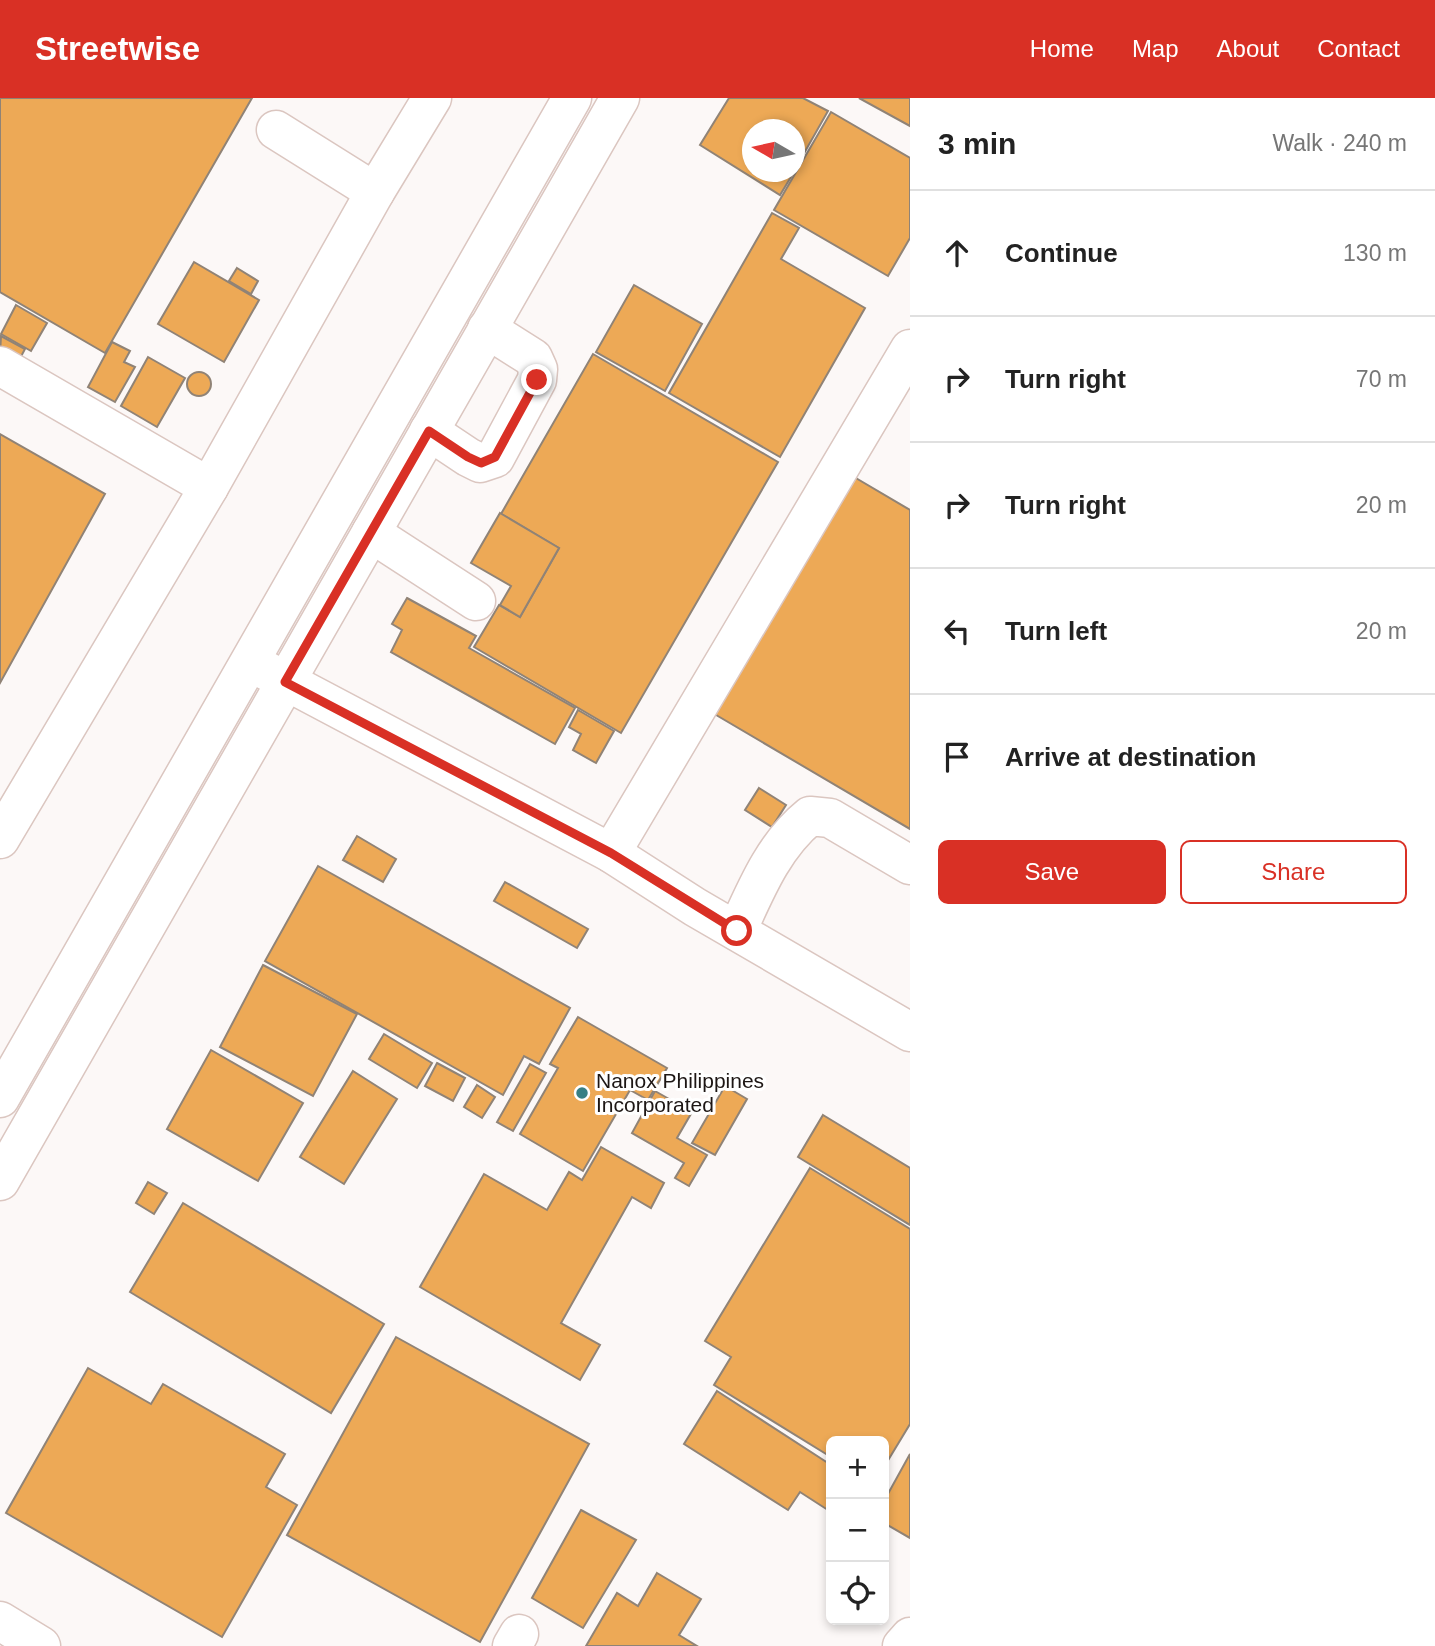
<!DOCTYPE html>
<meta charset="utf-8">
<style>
:root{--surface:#fff;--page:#f2f2f2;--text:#222;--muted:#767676;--line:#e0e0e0;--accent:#d93025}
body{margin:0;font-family:Helvetica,sans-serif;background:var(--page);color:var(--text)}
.controls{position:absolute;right:21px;bottom:21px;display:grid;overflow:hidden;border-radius:10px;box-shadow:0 4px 10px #0003}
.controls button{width:63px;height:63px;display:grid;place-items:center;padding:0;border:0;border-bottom:2px solid var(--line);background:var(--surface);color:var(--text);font:35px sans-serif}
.compass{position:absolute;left:742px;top:21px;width:63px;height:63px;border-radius:50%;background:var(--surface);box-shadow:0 4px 10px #0003;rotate:279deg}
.stop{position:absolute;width:21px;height:21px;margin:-16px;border:5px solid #d93025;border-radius:50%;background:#fff}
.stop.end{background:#d93025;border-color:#fff;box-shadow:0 2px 7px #0008}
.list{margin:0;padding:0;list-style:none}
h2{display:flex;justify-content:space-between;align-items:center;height:91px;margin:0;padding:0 28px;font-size:30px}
h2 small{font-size:23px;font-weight:400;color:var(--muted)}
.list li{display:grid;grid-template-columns:46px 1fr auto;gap:21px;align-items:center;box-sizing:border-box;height:126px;padding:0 28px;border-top:2px solid var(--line)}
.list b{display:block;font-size:26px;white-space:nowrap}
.list em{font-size:23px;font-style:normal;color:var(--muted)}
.actions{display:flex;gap:14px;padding:21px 28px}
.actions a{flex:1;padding:16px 0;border:2px solid var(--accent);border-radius:10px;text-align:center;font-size:24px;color:var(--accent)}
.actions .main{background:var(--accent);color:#fff}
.icon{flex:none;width:38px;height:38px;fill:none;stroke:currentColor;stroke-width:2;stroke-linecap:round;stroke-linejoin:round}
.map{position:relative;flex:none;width:910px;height:1548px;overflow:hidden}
header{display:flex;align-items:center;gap:42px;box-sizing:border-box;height:98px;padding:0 35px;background:var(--accent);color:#fff}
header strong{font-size:33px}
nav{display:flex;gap:38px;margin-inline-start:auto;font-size:24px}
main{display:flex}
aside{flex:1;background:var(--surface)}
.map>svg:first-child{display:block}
.building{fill:#eda956;stroke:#908376;stroke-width:2}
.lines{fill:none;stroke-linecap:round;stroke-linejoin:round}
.minor-casing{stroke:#dbc6c0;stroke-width:41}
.minor{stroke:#fff;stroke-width:38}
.route{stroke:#d93025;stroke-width:9}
.poi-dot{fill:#377f85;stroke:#fff;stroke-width:2.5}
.labels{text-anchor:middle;stroke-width:6;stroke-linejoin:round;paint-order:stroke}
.poi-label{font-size:21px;fill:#1d1614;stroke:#fff;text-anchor:start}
</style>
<header>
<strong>Streetwise</strong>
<nav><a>Home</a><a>Map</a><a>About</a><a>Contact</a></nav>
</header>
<main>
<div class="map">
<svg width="910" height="1548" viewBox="0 0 910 1548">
<rect width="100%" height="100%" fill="#fcf8f7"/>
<!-- building -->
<g class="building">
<path d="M0,0H252L105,255L0,194Z"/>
<path d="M729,0H803L828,13L794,73V32H752V74H794L780,97L700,47Z"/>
<path d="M859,0H910V28Z"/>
<path d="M831,14L910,60V140L888,178L774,112Z"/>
<path d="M772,115L799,130L781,161L865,210L780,359L669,295Z"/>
<path d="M194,164L259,202L224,264L158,226Z"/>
<path d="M237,170L258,183L251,196L229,183Z"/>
<path d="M634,187L702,226L665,293L596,254Z"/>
<path d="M16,207L47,225L31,253L1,236Z"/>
<path d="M1,238L25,251L17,266L0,256Z"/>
<path d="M112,244L130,253L124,264L135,269L115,304L88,289Z"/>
<path d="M593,256L778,364L621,635L474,549L499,507L520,519L559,450L501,416Z"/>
<path d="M148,259L185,280L157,329L121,308Z"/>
<circle cx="199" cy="286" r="12"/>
<path d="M0,336L105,396L0,585Z"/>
<path d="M849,376L910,412V731L711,614Z"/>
<path d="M500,415L559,450L520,519L500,507L511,488L471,465Z"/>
<path d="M407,500L476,538L469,550L575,610L555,646L391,554L402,532L392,526Z"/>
<path d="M578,612L614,633L596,665L573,652L581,636L569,629Z"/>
<path d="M759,690L786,707L772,729L745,712Z"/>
<path d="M357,738L396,761L383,784L343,762Z"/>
<path d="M318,768L570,910L539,966L524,958L503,997L265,863Z"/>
<path d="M505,784L588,831L577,850L494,803Z"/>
<path d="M263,867L357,916L313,998L220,949Z"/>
<path d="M578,919L667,970L648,1002L630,992L583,1073L520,1036L558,970L550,966Z"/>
<path d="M384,936L432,965L417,990L369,961Z"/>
<path d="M211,952L303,1005L258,1083L167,1031Z"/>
<path d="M437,965L465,980L453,1003L425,988Z"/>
<path d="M530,966L546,975L513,1033L497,1024Z"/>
<path d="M353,973L397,1001L344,1086L300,1059Z"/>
<path d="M477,987L495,999L482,1020L464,1009Z"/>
<path d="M725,988L747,1001L715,1057L692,1045Z"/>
<path d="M655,993L692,1014L677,1040L707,1057L689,1088L675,1080L684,1065L632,1035Z"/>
<path d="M823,1017L910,1070V1127L798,1059Z"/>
<path d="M601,1049L664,1085L651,1110L632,1099L561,1225L600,1247L580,1282L420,1189L484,1076L547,1112L569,1074L582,1082Z"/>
<path d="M810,1070L910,1131V1326L884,1369V1343H831V1359L714,1287L731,1259L705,1243Z"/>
<path d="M148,1084L167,1095L154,1116L136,1105Z"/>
<path d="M183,1105L384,1226L331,1315L130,1194Z"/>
<path d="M396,1239L589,1346L480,1544L287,1437Z"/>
<path d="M88,1270L151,1306L163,1286L285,1356L266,1389L297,1407L222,1539L6,1415Z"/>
<path d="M717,1293L831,1367V1414L800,1394L788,1412L684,1346Z"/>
<path d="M910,1356V1440L884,1425V1403Z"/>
<path d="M581,1412L636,1442L583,1530L532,1500Z"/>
<path d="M657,1475L701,1501L679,1537L697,1548H586L617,1495L638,1508Z"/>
</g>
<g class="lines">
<!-- minor casing -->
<g class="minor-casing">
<g id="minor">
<path d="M276,32L375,94"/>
<path d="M0,268L209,389"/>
<path d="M429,333L468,359L480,365L495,360L537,282L538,271L533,260L487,231"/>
<path d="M371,435L476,503"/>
<path d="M265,572L611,755L695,809L910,934"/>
<path d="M0,741L209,389L375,94L432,0"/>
<path d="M611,755L910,251"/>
<path d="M737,833C756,791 774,747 810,718L830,720L910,767"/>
<path d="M0,1000L572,0"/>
<path d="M0,1083L620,0"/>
<path d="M0,1523L41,1548"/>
<path d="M512,1548L519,1536"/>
<path d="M902,1548L910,1539"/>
</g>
</g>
<!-- minor -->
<use href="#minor" class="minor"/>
</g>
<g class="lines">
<!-- route -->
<path class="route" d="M537,282L495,359L481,365L468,359L429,333L285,584L611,755L737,833"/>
</g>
<!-- markers -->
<circle class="poi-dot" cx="582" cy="995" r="7"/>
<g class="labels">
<!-- poi labels -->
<g class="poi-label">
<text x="596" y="990">Nanox Philippines<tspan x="596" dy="24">Incorporated</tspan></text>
</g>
</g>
</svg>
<div class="controls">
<button>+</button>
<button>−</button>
<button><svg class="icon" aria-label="locate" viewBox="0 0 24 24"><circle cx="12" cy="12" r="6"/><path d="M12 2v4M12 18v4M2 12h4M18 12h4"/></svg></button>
</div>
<svg class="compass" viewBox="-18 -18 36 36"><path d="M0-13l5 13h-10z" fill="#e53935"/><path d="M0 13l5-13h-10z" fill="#767676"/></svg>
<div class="stop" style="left:737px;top:833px"></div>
<div class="stop end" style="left:537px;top:282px"></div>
</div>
<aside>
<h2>3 min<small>Walk · 240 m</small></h2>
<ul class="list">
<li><svg class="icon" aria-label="ahead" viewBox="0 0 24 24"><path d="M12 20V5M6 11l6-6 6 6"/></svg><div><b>Continue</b></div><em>130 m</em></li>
<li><svg class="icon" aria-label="right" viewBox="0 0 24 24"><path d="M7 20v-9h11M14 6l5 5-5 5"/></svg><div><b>Turn right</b></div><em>70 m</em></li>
<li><svg class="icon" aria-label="right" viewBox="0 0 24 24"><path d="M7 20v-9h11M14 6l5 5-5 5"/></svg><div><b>Turn right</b></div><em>20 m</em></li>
<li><svg class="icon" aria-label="left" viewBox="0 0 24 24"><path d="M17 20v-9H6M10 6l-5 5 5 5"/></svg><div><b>Turn left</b></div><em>20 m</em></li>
<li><svg class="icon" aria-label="arrive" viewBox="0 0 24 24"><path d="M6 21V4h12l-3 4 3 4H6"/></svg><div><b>Arrive at destination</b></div></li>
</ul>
<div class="actions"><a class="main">Save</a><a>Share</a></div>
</aside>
</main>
